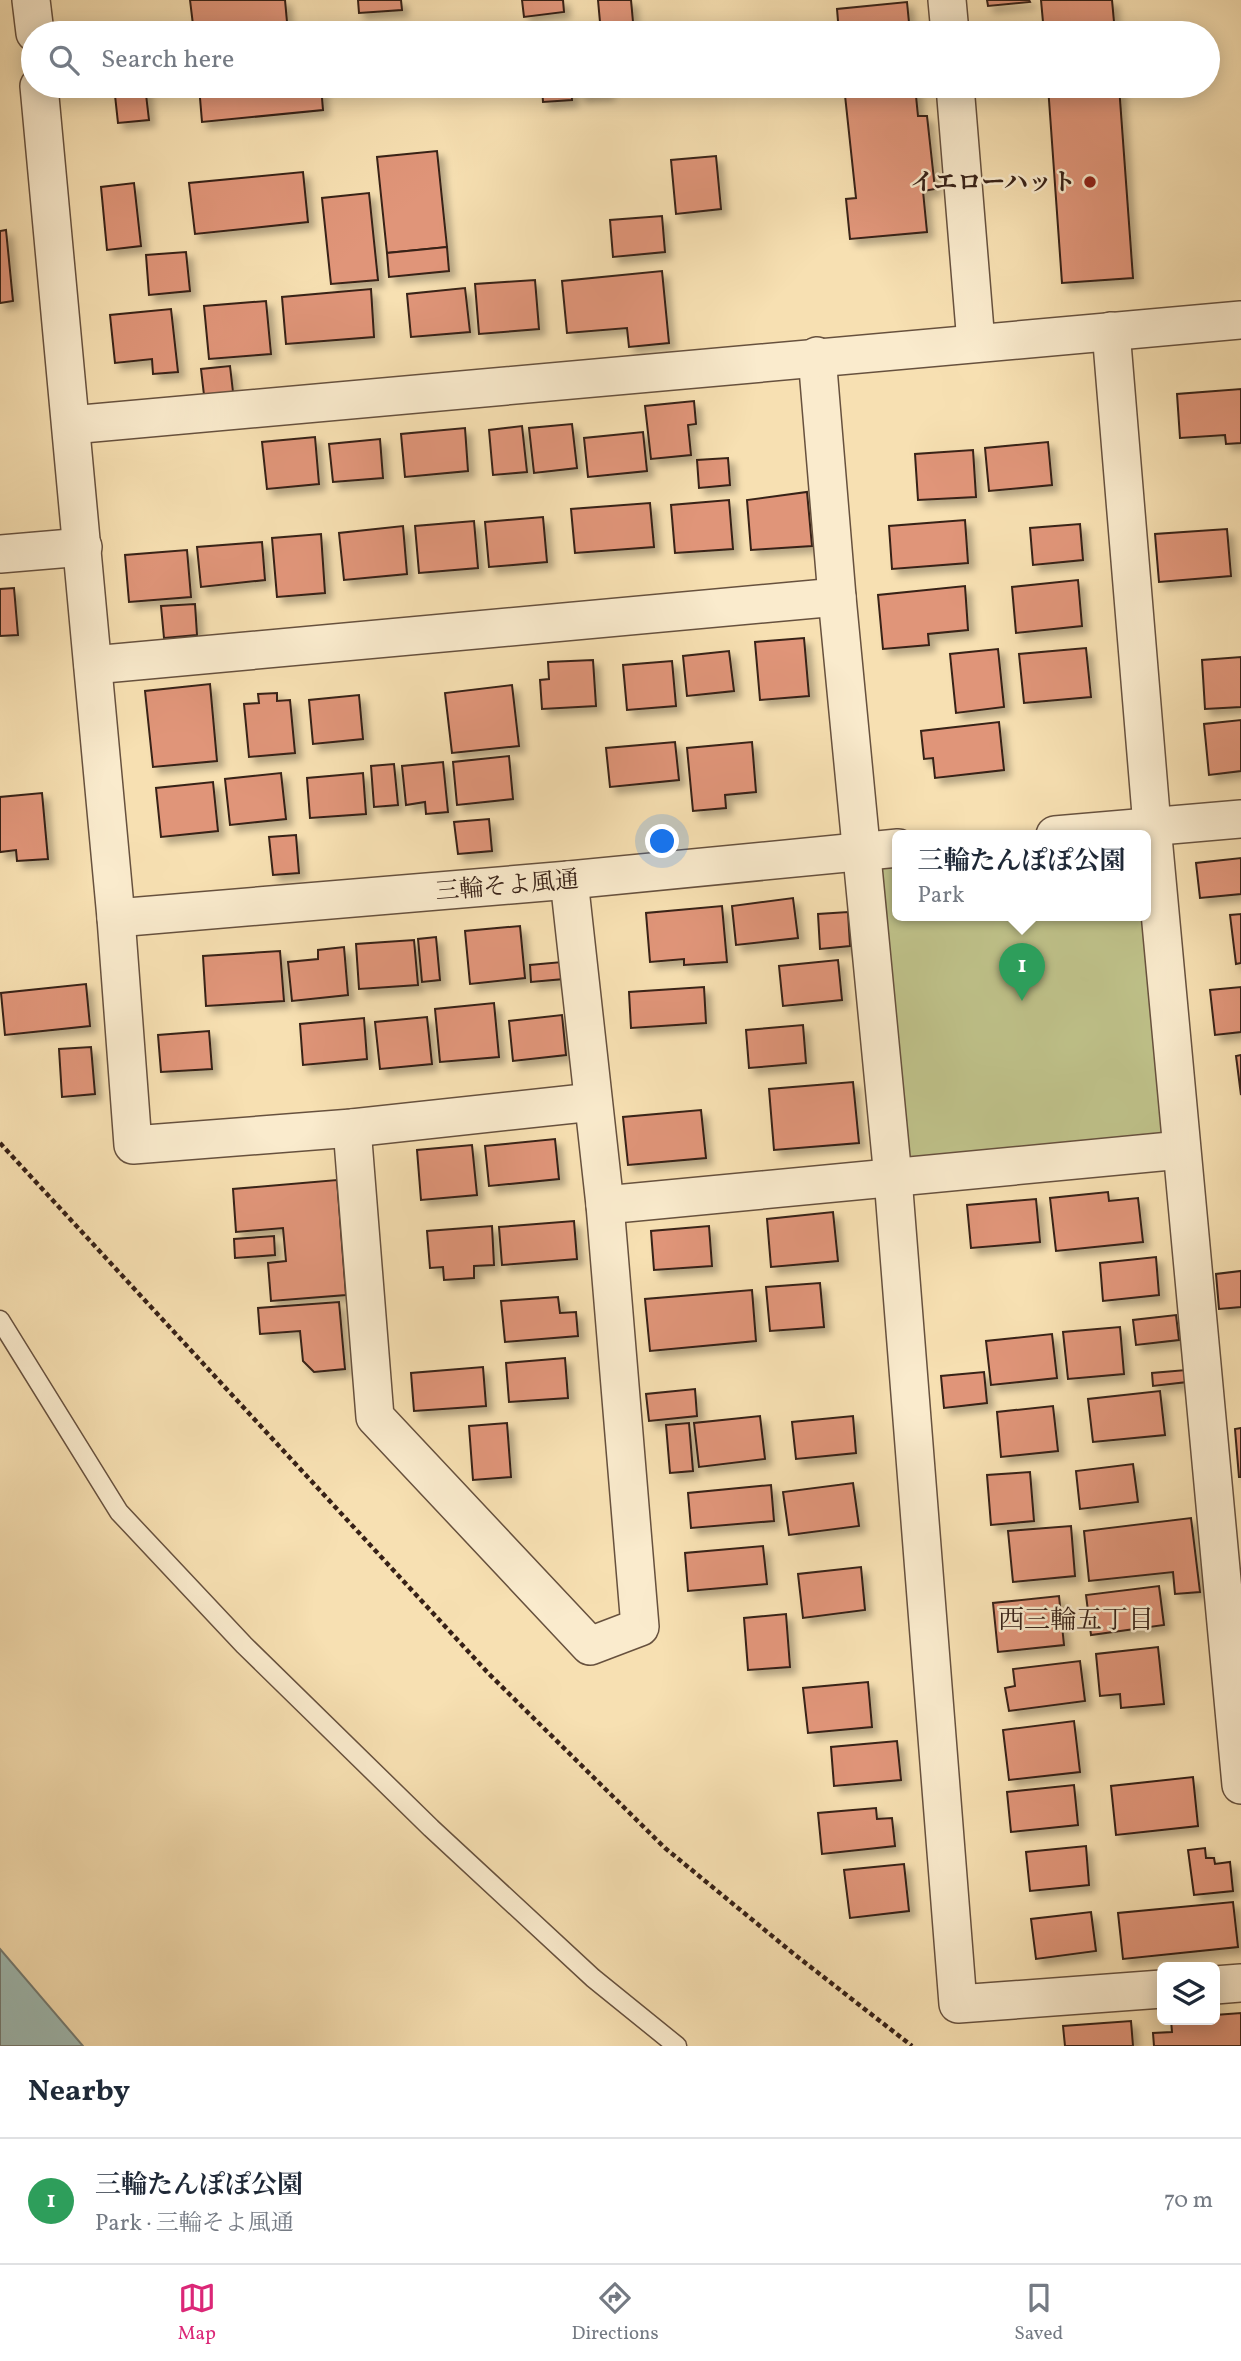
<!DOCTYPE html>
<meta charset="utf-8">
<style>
:root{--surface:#fff;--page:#f2f2f3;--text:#1f2937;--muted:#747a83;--line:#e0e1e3;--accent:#db2777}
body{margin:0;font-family:Vollkorn,"Noto Serif JP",serif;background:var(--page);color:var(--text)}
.controls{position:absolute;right:21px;bottom:21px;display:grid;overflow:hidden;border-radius:10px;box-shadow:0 4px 18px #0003}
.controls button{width:63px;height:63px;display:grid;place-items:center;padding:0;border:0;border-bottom:2px solid var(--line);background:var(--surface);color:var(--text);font:35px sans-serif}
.you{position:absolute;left:663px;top:842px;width:24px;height:24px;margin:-18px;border:5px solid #fff;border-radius:50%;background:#1a73e8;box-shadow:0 0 0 10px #1a73e833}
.badge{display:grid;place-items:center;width:46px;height:46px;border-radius:50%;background:var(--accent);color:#fff;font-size:23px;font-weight:700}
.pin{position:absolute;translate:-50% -58px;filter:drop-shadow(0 2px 4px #0008)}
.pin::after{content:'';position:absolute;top:37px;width:24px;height:21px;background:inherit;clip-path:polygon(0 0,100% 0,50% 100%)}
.popup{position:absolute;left:892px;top:830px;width:259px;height:91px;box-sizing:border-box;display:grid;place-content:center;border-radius:10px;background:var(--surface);filter:drop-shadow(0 2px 5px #0005);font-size:23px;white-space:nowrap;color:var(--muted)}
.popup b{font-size:26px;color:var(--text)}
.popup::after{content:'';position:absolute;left:50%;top:100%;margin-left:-14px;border:14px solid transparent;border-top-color:var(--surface)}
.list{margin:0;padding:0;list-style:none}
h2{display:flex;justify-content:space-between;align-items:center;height:91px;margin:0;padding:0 28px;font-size:30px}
h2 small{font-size:23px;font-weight:400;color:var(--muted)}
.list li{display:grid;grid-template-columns:46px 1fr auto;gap:21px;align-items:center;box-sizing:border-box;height:126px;padding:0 28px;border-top:2px solid var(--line)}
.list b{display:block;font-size:26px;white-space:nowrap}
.list p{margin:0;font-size:23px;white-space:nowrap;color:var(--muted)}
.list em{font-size:23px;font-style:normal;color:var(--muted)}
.icon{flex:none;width:38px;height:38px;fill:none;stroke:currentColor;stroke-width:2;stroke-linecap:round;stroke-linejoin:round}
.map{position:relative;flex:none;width:1241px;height:2046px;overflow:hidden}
.search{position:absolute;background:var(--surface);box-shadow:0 4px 18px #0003;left:21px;right:21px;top:21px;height:77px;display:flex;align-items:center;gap:18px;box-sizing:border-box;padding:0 24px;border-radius:38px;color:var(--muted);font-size:26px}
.sheet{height:217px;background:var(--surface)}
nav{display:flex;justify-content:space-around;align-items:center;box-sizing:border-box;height:98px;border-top:2px solid var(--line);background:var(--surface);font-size:19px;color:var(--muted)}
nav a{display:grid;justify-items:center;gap:4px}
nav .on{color:var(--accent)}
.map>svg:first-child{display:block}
.green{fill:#bfc28a;stroke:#7b7250;stroke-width:2}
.water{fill:#9fbbb3;stroke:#757d75;stroke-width:2}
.building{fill:#e09579;stroke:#372117;stroke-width:2;filter:url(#shadow)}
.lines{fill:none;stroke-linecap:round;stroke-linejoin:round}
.service-casing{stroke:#67513e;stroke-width:21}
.minor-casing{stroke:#67513e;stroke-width:40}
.path{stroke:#372117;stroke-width:4.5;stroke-dasharray:5 3.5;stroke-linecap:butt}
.service{stroke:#faebcd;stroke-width:18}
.minor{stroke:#faebcd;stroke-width:37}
.poi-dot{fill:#8f2418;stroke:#faebcd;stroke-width:2.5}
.labels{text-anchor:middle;stroke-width:5;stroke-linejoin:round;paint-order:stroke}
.poi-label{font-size:24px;font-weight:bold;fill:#372117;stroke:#faebcd;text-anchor:end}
.street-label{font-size:24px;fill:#372117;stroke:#faebcd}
.neighbourhood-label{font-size:26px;fill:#372117;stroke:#faebcd}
</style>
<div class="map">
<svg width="1241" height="2046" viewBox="0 0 1241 2046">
<defs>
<filter id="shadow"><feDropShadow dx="6" dy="6" stdDeviation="3.5" flood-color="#0004"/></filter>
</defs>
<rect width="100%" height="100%" fill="#f7e0b2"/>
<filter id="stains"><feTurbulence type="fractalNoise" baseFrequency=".00286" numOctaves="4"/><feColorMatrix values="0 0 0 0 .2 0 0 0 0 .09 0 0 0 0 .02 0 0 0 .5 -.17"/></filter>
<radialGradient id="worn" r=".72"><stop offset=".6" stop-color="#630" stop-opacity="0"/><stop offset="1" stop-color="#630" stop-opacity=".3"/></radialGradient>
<!-- green -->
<path class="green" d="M898,863V915H1146L1165,1137L906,1162L878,865Z"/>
<!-- water -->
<path class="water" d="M0,1949L83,2046H0Z"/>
<!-- building -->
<g class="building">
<path d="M190,0H285L288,33H194Z"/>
<path d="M358,0H401L402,10L359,13Z"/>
<path d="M522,0H563L564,12L524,17Z"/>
<path d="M598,0H631L634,33H601Z"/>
<path d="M987,0H1029L1030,2L988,6Z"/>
<path d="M1041,0H1112L1115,33H1044Z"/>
<path d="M907,2L910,33H839L837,9Z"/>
<path d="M593,22L594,33H564L563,24Z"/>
<path d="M114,86H145L149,120L118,123Z"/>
<path d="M199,86H321L323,110L202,122Z"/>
<path d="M542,86H571L572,100L543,102Z"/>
<path d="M578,86H608V94L579,96Z"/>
<path d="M844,86H915L918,116H927L935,189L923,191L927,232L850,239L846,199L856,198Z"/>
<path d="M1048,86H1119L1133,278L1062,283Z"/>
<path d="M437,151L447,247L387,253L377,157Z"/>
<path d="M716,156L721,209L676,214L671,160Z"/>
<path d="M303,172L308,222L195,234L189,183Z"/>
<path d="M134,183L141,246L107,250L101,187Z"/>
<path d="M369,193L378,280L331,284L322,198Z"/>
<path d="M662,216L665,252L613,257L610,220Z"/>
<path d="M6,230L13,301L0,303V231Z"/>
<path d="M447,247L449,271L389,277L387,253Z"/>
<path d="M186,252L190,291L149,295L146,255Z"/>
<path d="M662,271L669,343L629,347L627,328L567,333L562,281Z"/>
<path d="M535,280L539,329L479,334L475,284Z"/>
<path d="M465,288L470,332L411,337L407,294Z"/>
<path d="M371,289L374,337L286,344L282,297Z"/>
<path d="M266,301L271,354L209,359L204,306Z"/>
<path d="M171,309L178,372L153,374L152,359L115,363L110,315Z"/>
<path d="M230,366L233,392L204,395L201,369Z"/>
<path d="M1241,389V443L1226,444L1225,435L1180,438L1177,394Z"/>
<path d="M694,401L696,424L688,425L691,455L651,459L645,406Z"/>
<path d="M572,424L577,468L534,473L529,428Z"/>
<path d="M522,426L527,472L493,475L489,430Z"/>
<path d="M465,428L468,471L405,477L401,434Z"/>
<path d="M643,432L647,471L588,477L584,438Z"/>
<path d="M315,437L319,484L267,489L262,442Z"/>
<path d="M380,439L383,478L333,482L329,444Z"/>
<path d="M1048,442L1052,485L989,491L985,448Z"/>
<path d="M973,450L976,497L918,500L915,454Z"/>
<path d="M728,458L730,485L699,488L697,460Z"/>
<path d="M807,492L812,546L751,550L747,500Z"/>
<path d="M729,500L733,549L675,553L671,505Z"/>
<path d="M650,503L654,547L575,553L571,509Z"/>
<path d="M543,517L547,562L489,567L485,522Z"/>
<path d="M965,520L968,563L892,569L889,526Z"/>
<path d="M474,521L478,568L419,573L415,526Z"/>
<path d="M1080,524L1083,560L1033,565L1030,528Z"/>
<path d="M403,526L407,574L344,580L339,533Z"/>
<path d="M1227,529L1231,576L1159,582L1155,534Z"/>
<path d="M321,534L325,593L277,597L272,538Z"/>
<path d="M262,542L265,580L201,587L197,547Z"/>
<path d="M187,550L191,597L129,602L125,555Z"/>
<path d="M1078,580L1082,626L1016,633L1012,587Z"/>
<path d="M965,586L968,630L928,634L929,645L883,649L878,595Z"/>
<path d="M14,588L18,635L0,636V589Z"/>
<path d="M195,604L197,635L164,638L161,606Z"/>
<path d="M804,638L809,696L760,700L755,642Z"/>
<path d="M1086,648L1091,697L1024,703L1019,654Z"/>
<path d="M998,649L1004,707L956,713L950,654Z"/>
<path d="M729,651L734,691L687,696L683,656Z"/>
<path d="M1241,657V707L1205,709L1202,660Z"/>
<path d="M593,660L596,706L542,709L540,680L549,679L548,662Z"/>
<path d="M672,661L676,706L627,710L623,665Z"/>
<path d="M210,684L217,761L153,767L145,691Z"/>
<path d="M512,685L519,746L452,753L445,693Z"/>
<path d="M277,693V701L290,700L295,753L249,757L244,704L259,703L258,694Z"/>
<path d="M359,695L363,739L313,744L309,700Z"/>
<path d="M1241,720V771L1209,775L1204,724Z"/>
<path d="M999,722L1004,770L935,778L933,758L924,759L921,731Z"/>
<path d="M675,742L679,780L610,787L606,748Z"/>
<path d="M752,742L756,792L725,795L726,808L693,811L687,748Z"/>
<path d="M509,756L513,799L457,805L453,762Z"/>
<path d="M443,762L448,812L426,814L425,802L406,805L402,766Z"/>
<path d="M394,764L398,805L374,807L371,766Z"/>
<path d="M281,773L286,819L230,825L225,779Z"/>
<path d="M363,773L366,814L310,818L307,778Z"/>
<path d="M213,782L218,831L161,837L156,788Z"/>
<path d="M42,793L48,859L17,861L16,850L0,852V797Z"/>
<path d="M489,819L492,851L458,854L454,822Z"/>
<path d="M296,835L299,873L273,875L269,837Z"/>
<path d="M1241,858V894L1200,898L1196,863Z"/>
<path d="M793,898L798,938L736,945L732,906Z"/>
<path d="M722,906L727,962L684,965V959L650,962L646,913Z"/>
<path d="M848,912L850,946L820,949L818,914Z"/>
<path d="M1241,914V963L1236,964L1230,915Z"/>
<path d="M520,926L525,978L470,984L465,931Z"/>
<path d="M436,937L440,980L422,982L418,939Z"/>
<path d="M414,940L418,985L359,989L356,944Z"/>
<path d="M344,947L348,995L292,1001L288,962L318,959V950Z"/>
<path d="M280,951L284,1001L206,1006L203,956Z"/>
<path d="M838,960L842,1000L783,1006L779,966Z"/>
<path d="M562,962L564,979L531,982L530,965Z"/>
<path d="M86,984L90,1026L5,1035L1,993Z"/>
<path d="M704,987L706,1023L631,1028L629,992Z"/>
<path d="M1241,987V1032L1215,1035L1210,990Z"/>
<path d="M494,1003L499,1057L440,1062L435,1009Z"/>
<path d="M562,1015L566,1055L513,1061L509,1021Z"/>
<path d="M427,1017L432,1064L380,1069L375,1022Z"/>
<path d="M364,1018L367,1059L303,1065L300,1024Z"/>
<path d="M803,1025L806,1063L749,1068L746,1030Z"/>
<path d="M209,1031L212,1069L161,1072L158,1035Z"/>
<path d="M91,1047L95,1094L62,1097L59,1049Z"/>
<path d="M1241,1055V1095L1236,1056Z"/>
<path d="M853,1082L859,1143L774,1150L769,1089Z"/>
<path d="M701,1110L706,1158L628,1165L623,1117Z"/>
<path d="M555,1139L559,1179L489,1186L485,1146Z"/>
<path d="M472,1145L477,1195L421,1200L417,1150Z"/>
<path d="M337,1180L346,1295L271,1301L268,1263L286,1261L283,1228L236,1232L233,1189Z"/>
<path d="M1108,1192L1109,1201L1138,1198L1143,1242L1056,1251L1050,1198Z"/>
<path d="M1036,1199L1040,1242L971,1248L967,1205Z"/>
<path d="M833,1212L838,1261L771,1267L767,1219Z"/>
<path d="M574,1221L577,1259L502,1265L499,1227Z"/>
<path d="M492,1226L494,1265L474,1266V1278L444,1280L443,1267L430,1268L427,1231Z"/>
<path d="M709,1226L712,1266L654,1270L651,1231Z"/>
<path d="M274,1236L275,1255L235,1258L234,1239Z"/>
<path d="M1156,1257L1159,1295L1103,1301L1100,1263Z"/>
<path d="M1241,1271V1307L1219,1309L1216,1274Z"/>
<path d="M820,1283L824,1327L770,1331L766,1287Z"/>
<path d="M752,1290L756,1341L650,1351L645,1299Z"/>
<path d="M558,1297L560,1313L576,1312L578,1336L505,1342L501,1301Z"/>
<path d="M339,1302L345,1369L314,1372L303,1361L300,1331L260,1334L258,1308Z"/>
<path d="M1176,1315L1179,1340L1136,1345L1133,1320Z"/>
<path d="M1120,1327L1124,1374L1068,1379L1063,1332Z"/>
<path d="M1052,1334L1057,1378L991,1385L986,1341Z"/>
<path d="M565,1358L568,1398L509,1402L506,1363Z"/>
<path d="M483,1367L486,1406L414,1411L411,1373Z"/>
<path d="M1186,1370L1187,1382L1153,1386L1152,1373Z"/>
<path d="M984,1372L987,1403L944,1408L941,1376Z"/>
<path d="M695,1389L697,1416L649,1421L646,1394Z"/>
<path d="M1160,1391L1165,1435L1093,1442L1088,1399Z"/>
<path d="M1053,1406L1058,1451L1001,1457L997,1412Z"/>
<path d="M760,1416L765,1459L699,1467L694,1423Z"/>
<path d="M853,1416L856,1453L796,1459L792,1422Z"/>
<path d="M507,1423L511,1477L473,1480L469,1426Z"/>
<path d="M689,1423L693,1471L670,1473L666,1425Z"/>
<path d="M1241,1428V1477H1239L1235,1429Z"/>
<path d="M1133,1464L1138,1502L1080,1509L1076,1471Z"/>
<path d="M1030,1472L1034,1521L991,1525L987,1475Z"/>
<path d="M853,1483L859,1526L789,1535L783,1492Z"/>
<path d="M771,1485L774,1521L691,1528L688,1493Z"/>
<path d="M1191,1518L1200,1592L1175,1594L1173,1572L1089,1581L1084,1531Z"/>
<path d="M1071,1526L1075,1576L1013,1582L1008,1531Z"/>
<path d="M763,1546L767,1584L688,1591L685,1553Z"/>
<path d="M861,1567L865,1610L803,1618L798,1574Z"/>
<path d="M1159,1586L1164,1625L1091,1635L1086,1595Z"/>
<path d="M1059,1596L1064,1645L998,1652L993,1603Z"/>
<path d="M786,1614L790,1667L748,1670L744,1618Z"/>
<path d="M1158,1647L1164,1704L1121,1708L1120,1694L1100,1696L1096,1654Z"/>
<path d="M1080,1661L1085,1701L1009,1711L1005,1688L1015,1686L1013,1669Z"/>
<path d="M868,1682L872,1727L808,1733L803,1688Z"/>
<path d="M1074,1721L1080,1772L1009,1780L1003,1730Z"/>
<path d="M897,1741L901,1780L834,1786L831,1747Z"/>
<path d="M1193,1777L1198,1826L1116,1835L1111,1786Z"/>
<path d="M1074,1785L1078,1825L1011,1832L1007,1792Z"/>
<path d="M876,1808L877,1819L892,1818L895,1846L822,1854L818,1813Z"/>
<path d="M1086,1846L1089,1885L1030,1891L1026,1852Z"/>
<path d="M1205,1848L1206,1858H1214L1215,1864L1230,1862L1233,1891L1194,1895L1188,1850Z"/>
<path d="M904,1864L909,1911L850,1918L844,1870Z"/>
<path d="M1233,1902L1238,1947L1123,1959L1118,1913Z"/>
<path d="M1091,1912L1096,1951L1036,1959L1031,1919Z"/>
<path d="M1241,2013V2046H1154L1153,2033L1172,2032L1171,2020H1215V2015Z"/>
<path d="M1131,2021L1133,2046H1065L1063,2026Z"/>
</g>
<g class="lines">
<!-- service casing -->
<g class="service-casing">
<path id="service" d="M0,1320L119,1512L244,1645L431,1828L593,1978L677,2046"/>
</g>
<!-- minor casing -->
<g class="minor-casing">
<g id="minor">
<path d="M31,0L35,33"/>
<path d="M947,0L950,33"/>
<path d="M39,86L116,918L133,1145L352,1128L593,1102"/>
<path d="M955,86L976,343"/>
<path d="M1111,331L1152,826L1241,1785"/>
<path d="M817,356L837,597L893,1178L958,2004L1162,1989"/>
<path d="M71,425L1241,320"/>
<path d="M0,554L83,547"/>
<path d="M93,665L837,597"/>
<path d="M1055,835L1241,819"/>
<path d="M116,918L569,880L898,848"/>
<path d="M352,1128L375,1417L590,1646L640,1627L605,1205L569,880"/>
<path d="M605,1205L1181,1150"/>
<path d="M1215,1985L1241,1983"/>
</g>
</g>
<!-- path -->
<path class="path" d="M0,1143L489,1674L665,1848L794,1954L912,2046"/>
<!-- service -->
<use href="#service" class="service"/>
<!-- minor -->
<use href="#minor" class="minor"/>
</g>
<!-- markers -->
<circle class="poi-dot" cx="1090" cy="182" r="7"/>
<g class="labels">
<!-- poi labels -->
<g class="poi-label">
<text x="1076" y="190">イエローハット</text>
</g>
<!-- street labels -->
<g class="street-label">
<text transform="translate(507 885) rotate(-5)" y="8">三輪そよ風通</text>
</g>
<!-- neighbourhood labels -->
<g class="neighbourhood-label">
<text x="1076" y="1628">西三輪五丁目</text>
</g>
</g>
<rect width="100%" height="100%" filter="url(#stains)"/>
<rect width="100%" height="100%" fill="url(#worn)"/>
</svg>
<div class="controls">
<button><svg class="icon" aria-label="layers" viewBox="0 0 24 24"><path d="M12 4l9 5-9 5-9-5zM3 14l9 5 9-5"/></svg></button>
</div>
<div class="you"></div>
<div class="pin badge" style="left:1022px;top:1001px;background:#2e9e5b">1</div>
<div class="popup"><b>三輪たんぽぽ公園</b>Park</div>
<div class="search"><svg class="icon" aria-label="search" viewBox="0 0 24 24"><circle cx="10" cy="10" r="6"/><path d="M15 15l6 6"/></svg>Search here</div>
</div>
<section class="sheet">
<h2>Nearby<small></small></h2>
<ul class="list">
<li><span class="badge" style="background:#2e9e5b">1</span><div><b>三輪たんぽぽ公園</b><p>Park · 三輪そよ風通</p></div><em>70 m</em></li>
</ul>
</section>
<nav>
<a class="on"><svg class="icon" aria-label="map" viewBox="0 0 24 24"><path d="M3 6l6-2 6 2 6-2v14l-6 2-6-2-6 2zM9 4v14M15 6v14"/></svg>Map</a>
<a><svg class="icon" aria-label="directions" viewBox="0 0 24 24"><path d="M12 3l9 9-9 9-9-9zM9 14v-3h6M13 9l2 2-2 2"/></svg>Directions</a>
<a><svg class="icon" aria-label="saved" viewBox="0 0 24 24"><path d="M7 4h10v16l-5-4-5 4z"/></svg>Saved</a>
</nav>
